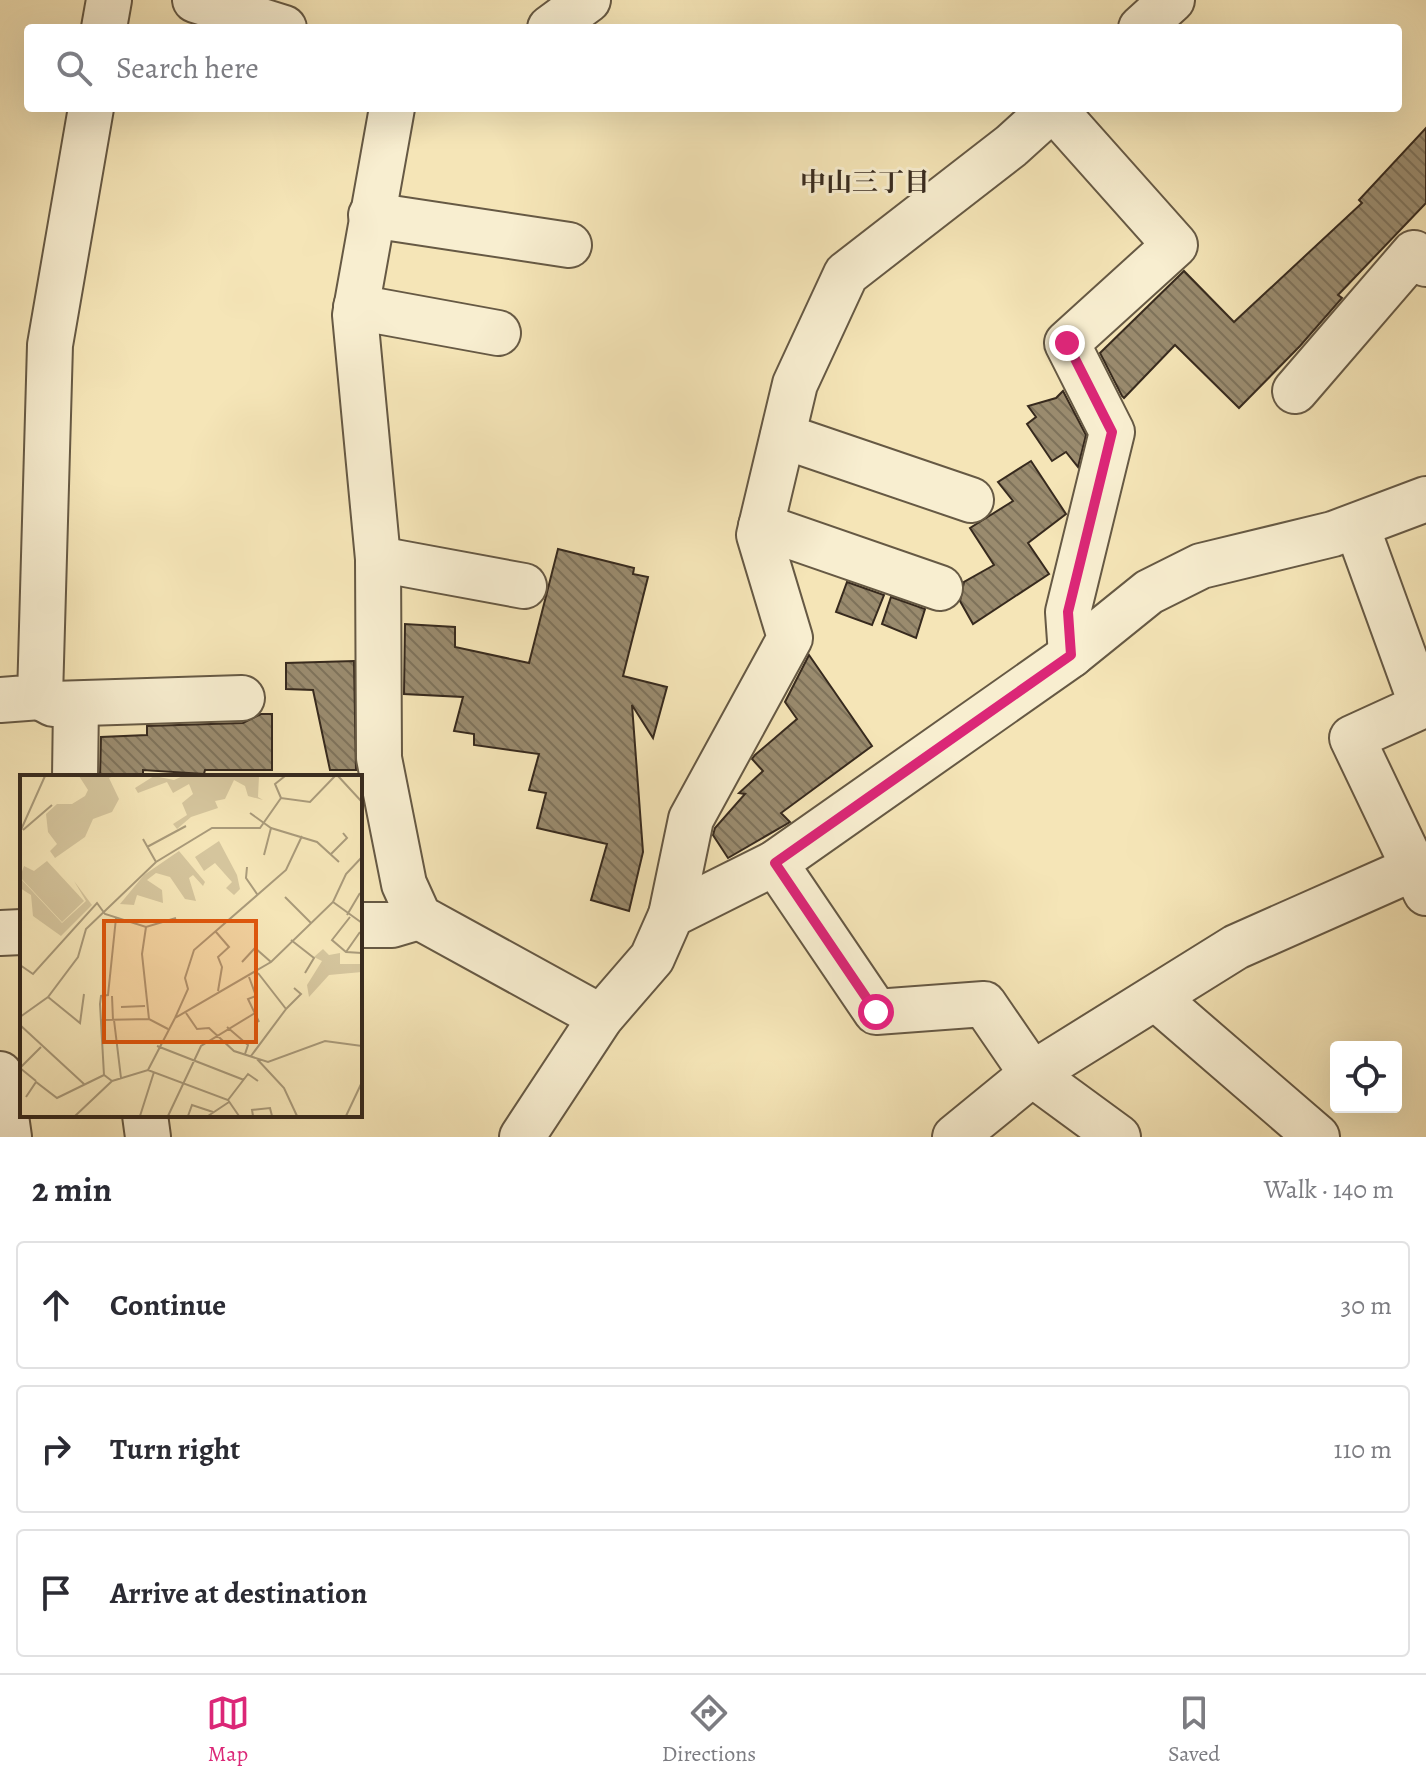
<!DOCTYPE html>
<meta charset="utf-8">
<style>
:root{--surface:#fff;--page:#f2f2f3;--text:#2b2b33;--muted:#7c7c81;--line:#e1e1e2;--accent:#db2777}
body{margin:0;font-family:Alegreya,"Noto Serif JP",serif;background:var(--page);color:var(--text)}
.controls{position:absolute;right:24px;bottom:24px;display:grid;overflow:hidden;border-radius:8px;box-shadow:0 8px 32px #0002}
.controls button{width:72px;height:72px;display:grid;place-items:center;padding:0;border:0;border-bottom:2px solid var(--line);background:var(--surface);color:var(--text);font:40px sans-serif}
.stop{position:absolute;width:24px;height:24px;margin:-18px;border:6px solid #db2777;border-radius:50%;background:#fff}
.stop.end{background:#db2777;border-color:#fff;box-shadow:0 2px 8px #0008}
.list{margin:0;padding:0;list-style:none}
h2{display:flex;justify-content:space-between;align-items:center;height:104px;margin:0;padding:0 32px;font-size:34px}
h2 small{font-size:26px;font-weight:400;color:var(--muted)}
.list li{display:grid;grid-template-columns:52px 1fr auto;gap:24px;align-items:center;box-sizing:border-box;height:128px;margin:0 16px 16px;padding:0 16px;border:2px solid var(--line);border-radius:8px}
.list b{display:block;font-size:30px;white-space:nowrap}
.list em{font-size:26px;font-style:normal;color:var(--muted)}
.icon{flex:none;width:44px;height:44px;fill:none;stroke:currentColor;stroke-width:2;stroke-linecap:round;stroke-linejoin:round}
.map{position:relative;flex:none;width:1426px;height:1137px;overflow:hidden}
.search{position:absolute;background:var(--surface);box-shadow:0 8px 32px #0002;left:24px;right:24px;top:24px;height:88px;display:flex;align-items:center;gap:20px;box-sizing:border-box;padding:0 28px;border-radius:8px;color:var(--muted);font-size:30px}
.sheet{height:536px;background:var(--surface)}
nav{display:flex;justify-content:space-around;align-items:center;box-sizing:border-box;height:112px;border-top:2px solid var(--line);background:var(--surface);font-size:22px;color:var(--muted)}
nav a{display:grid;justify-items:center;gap:4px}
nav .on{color:var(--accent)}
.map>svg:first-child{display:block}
.building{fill:url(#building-back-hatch);stroke:#372a1e;stroke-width:2}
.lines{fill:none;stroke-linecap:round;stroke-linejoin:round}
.minor-casing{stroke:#665944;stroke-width:48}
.minor{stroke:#f8eed0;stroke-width:44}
.route{stroke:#db2777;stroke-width:10}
.labels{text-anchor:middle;stroke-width:6;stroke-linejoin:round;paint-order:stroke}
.neighbourhood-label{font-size:26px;font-weight:bold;fill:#372a1e;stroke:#f8eed0}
.inset-road{fill:none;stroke:#a99a7a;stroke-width:2}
.view{fill:#df570d;fill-opacity:0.15;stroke:#df570d;stroke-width:4}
.inset-edge{fill:none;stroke:#372a1e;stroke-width:4}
</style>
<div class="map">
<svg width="1426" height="1137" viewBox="0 0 1426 1137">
<defs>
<pattern id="building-back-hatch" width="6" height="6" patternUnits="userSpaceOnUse" patternTransform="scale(2)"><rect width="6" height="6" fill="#9a8b6e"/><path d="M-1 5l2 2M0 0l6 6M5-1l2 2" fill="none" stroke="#7e725a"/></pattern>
</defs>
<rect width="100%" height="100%" fill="#f5e5b7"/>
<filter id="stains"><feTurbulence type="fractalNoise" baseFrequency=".0025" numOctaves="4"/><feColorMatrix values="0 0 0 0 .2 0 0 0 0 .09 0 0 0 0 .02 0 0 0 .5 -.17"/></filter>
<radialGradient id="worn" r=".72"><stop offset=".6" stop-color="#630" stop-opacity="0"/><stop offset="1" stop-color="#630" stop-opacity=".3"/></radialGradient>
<!-- building -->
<g class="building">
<path d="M1426,128V203L1338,295L1342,298L1300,346L1239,408L1175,345L1124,398L1122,396L1100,353L1184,271L1234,322L1362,203L1359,200Z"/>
<path d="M1063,391L1086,435L1078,467L1066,452L1052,461L1027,424L1036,417L1028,406L1056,398Z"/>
<path d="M1031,461L1066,514L1028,543L1049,574L973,624L960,601L964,582L994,565L970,528L1013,501L998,482Z"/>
<path d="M558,549L634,568L633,574L648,577L623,676L667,687L653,738L632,705L643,852L629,911L591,900L607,844L537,828L546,793L529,790L539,754L474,745V734L454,731L463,697L404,694L405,624L455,627V647L529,663Z"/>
<path d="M847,582L884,595L872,625L836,612Z"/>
<path d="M891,597L925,609L916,638L882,624Z"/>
<path d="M809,655L872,746L781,813L790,822L728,858L713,835L715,828L745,794L739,793L763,771L752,759L755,755L797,719L785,702Z"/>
<path d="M354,661L356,770H330L313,690L286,689V663Z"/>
<path d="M261,714H272V770H205L204,774L143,770V777H100L101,737L147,735V726L243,723Z"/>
</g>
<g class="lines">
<!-- minor casing -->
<g class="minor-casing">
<g id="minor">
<path d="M195,0L284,28"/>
<path d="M104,28L109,0"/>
<path d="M550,28L588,0"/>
<path d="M1141,28L1172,0"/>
<path d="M392,108L355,315L378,559L379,758L404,884L419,917L601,1017"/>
<path d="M1053,108L1175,245L1067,343L1112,432L1068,612L1071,655"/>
<path d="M371,215L569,245"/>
<path d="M356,307L498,333"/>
<path d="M1295,391L1414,253L1426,264"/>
<path d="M783,436L971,500"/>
<path d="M761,526L940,588"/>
<path d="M1357,527L1422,706L1352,738L1426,893"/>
<path d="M378,559L524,586"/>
<path d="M40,697L53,704L242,698"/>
<path d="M0,700L40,697L50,345L91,108"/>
<path d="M75,777L76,704"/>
<path d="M775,863L876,1012L984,1004L1032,1074L1118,1137"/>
<path d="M671,915L691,819L790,638L759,535L795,384L846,274L1011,146L1053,108"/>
<path d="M360,925H392L419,917"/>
<path d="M0,933L22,932"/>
<path d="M1156,998L1317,1137"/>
<path d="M0,1074L9,1137"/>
<path d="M145,1115L148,1137"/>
<path d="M522,1137L601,1017L652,958L671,915L775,863L1071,655L1149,592L1201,566L1333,534L1426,499"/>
<path d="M955,1137L1032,1074L1236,947L1412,869"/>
</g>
</g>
<!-- minor -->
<use href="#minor" class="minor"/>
</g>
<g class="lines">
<!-- route -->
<path class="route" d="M876,1012L775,863L1071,655L1068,612L1112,432L1067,343"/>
</g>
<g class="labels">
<!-- neighbourhood labels -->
<g class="neighbourhood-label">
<text x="865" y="191">中山三丁目</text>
</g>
</g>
<!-- overview -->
<g transform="translate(20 775)">
<rect width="342" height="342" fill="#f5e5b7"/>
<path d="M59,1H94L89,3L99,24L92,37L73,44L65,62L35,83L30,76L37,69L28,57L26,39L37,29H52L65,21L68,15ZM134,1L154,5L163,1H239L238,22L243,25L228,21L225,11L214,5L205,24L195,26L198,33L171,42L157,54L153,49L167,40L162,28L173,19L169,9L153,18L147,7L118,18L115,13ZM159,76L185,107L183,111L173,100L169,103L176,126L165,124L150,102L136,98L127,105L142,115L143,128L117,120L114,130L100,129L124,100ZM0,103L42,148L66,126L54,106L72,130L41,161L13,141L11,120L0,113ZM303,174L309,180L320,178V189H342V197L309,200L289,222L287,210L302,186L294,182Z" fill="#d5c59d"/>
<path d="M199,66L217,100L220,114L214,120L206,113L212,107L195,88L184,96L175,82ZM27,86L64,126L42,147L0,102L4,91L14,96Z" fill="#d5c59d"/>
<path class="inset-road" d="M318,1L342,27M261,23L255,9L265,1M230,38L251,53L297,67L319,87M3,55L32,30M0,57L25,1M123,64L136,87M127,72L166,51M311,79L327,63L323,58M244,80L251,53M227,92L226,103L237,119M265,122L291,148M313,127L342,148M327,140L340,118M330,142L312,165L326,177L342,178M126,152L122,179L129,244M196,157L209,172L198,182L202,192L198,216M271,165L294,183L285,198M326,177L340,157M222,187L235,173L251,187M0,190L13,199L77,128L85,139L126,152L156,143M229,202L236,221L228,224L239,247M92,221L93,245M28,222L60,248L64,219M101,232L125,231M266,234L281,219L274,213M166,238L177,254L189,253L214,276L248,287L305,266L342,271M0,242L28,222L58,182L66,154L136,87L192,53H240L261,23L290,27L315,1M155,243L168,214L165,203L174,175L266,95L282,61M81,245L129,244L148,254M94,245L101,303M0,250L64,309M207,252L228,270L225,279M137,271L224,305M231,281L266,234L238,198M237,284L264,313L277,341M128,295L155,243L251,187L313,127L326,99L342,82M84,300L80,229L81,221L88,220L96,143M16,306L0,293L21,272M92,306L128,295L208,325L219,341M6,322L16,307L37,323L84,300L92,306L55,341M208,325L228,299L238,306M120,341L134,297M148,341L181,271L235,238M168,341L172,330L193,337M188,341L209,327M233,341L232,335L250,333L252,341M326,341L342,307"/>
<path class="view" d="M84,146H236V267H84Z"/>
<rect width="342" height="342" class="inset-edge"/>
</g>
<rect width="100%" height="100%" filter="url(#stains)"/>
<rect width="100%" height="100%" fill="url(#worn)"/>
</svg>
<div class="controls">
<button><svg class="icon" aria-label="locate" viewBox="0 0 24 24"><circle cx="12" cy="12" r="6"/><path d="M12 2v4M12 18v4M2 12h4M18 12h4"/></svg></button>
</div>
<div class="stop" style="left:876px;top:1012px"></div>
<div class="stop end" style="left:1067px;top:343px"></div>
<div class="search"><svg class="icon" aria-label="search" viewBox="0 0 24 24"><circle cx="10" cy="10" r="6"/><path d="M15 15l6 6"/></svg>Search here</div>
</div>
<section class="sheet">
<h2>2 min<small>Walk · 140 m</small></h2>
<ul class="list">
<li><svg class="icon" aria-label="ahead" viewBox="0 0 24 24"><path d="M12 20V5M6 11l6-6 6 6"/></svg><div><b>Continue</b></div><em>30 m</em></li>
<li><svg class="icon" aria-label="right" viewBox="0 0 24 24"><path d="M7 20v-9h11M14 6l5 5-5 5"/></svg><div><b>Turn right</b></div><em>110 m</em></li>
<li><svg class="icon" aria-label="arrive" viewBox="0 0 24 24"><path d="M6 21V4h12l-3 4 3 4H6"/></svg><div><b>Arrive at destination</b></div></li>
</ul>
</section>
<nav>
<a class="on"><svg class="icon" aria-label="map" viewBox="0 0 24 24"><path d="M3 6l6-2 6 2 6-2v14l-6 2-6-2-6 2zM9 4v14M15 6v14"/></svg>Map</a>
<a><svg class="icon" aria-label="directions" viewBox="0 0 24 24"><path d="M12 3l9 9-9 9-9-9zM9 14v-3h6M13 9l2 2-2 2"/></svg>Directions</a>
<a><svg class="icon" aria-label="saved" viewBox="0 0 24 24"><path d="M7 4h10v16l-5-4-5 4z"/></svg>Saved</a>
</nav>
